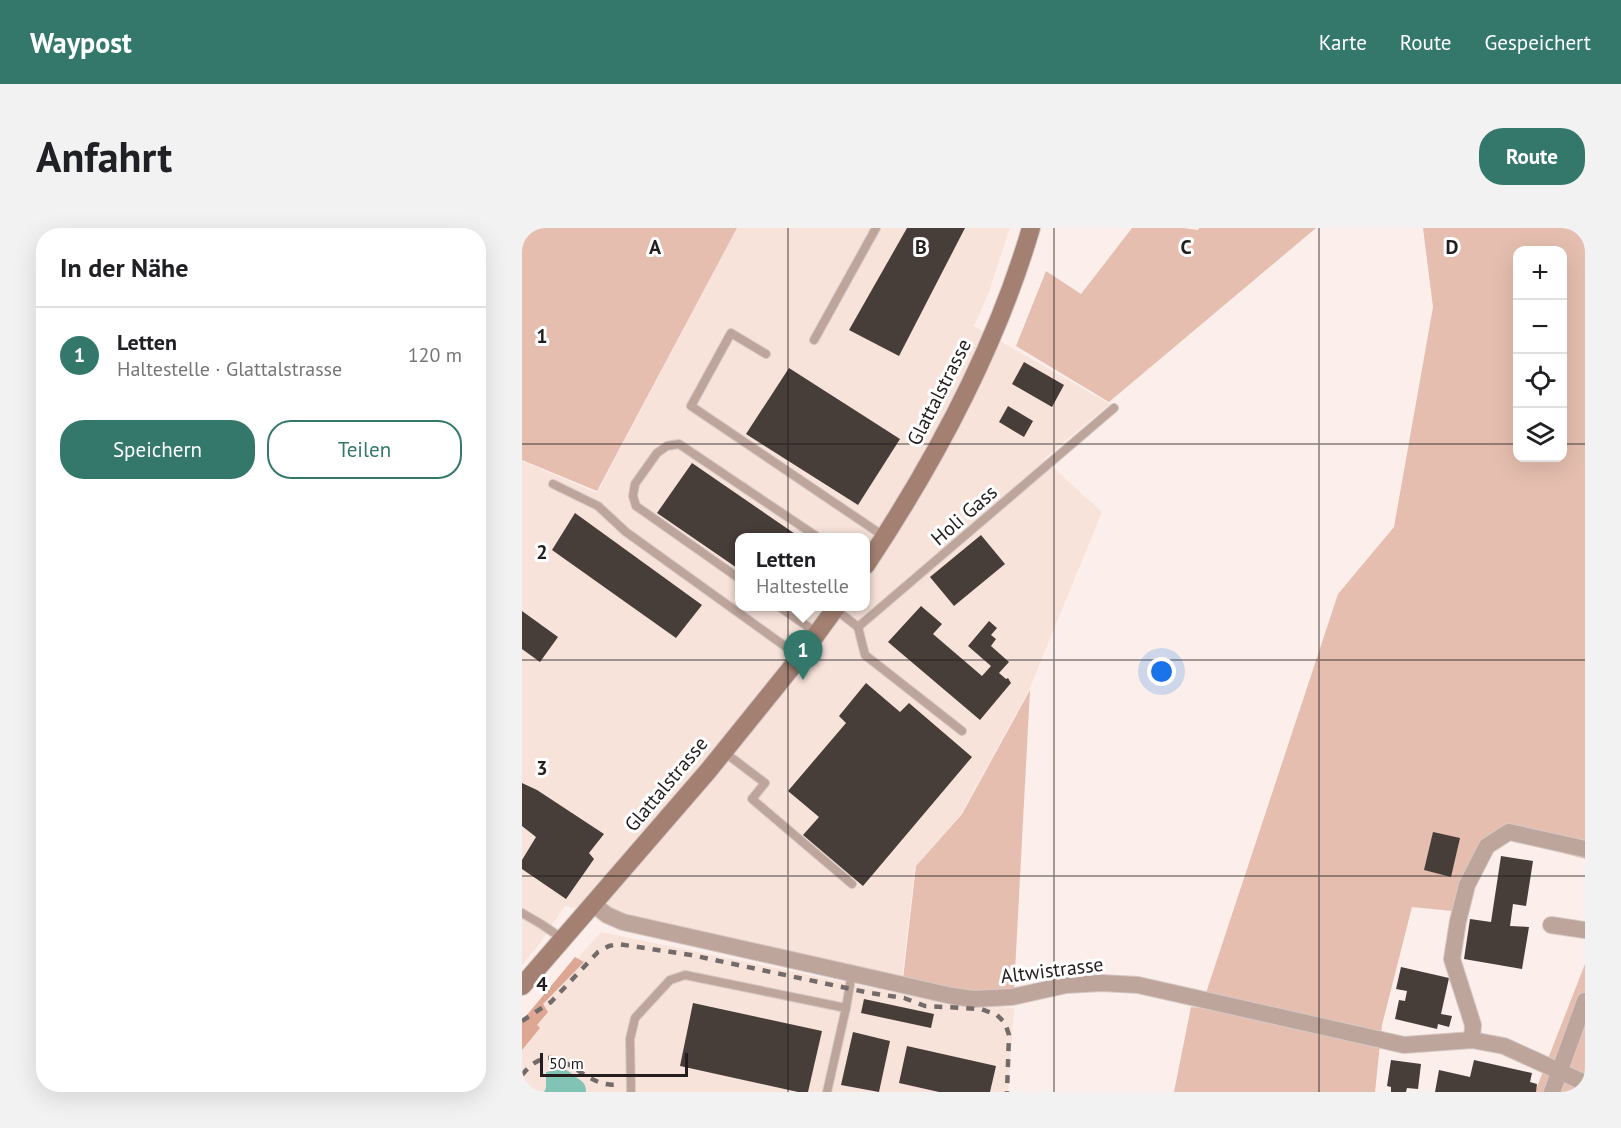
<!DOCTYPE html>
<html lang="de">
<meta charset="utf-8">
<style>
:root{--surface:#fff;--page:#f2f2f2;--text:#202124;--muted:#757577;--line:#e0e0e0;--accent:#34786c}
body{margin:0;font-family:"PT Sans",sans-serif;background:var(--page);color:var(--text)}
.controls{position:absolute;right:18px;top:18px;display:grid;overflow:hidden;border-radius:12px;box-shadow:0 6px 24px #0002}
.controls button{width:54px;height:54px;display:grid;place-items:center;padding:0;border:0;border-bottom:2px solid var(--line);background:var(--surface);color:var(--text);font:30px sans-serif}
.scale{position:absolute;left:18px;bottom:15px;width:148px;box-sizing:border-box;padding-left:6px;border:3px solid #231e1d;border-top:0;font-size:16px;line-height:21px;white-space:nowrap;color:#231e1d;-webkit-text-stroke:4px #fff;paint-order:stroke}
.you{position:absolute;left:640px;top:444px;width:21px;height:21px;margin:-15px;border:4px solid #fff;border-radius:50%;background:#1a73e8;box-shadow:0 0 0 9px #1a73e833}
.badge{display:grid;place-items:center;width:39px;height:39px;border-radius:50%;background:var(--accent);color:#fff;font-size:20px;font-weight:700}
.pin{position:absolute;translate:-50% -50px;filter:drop-shadow(0 2px 3px #0008)}
.pin::after{content:'';position:absolute;top:32px;width:21px;height:18px;background:inherit;clip-path:polygon(0 0,100% 0,50% 100%)}
.popup{position:absolute;left:213px;top:305px;width:135px;height:78px;box-sizing:border-box;display:grid;place-content:center;border-radius:12px;background:var(--surface);filter:drop-shadow(0 2px 4px #0005);font-size:20px;white-space:nowrap;color:var(--muted)}
.popup b{font-size:22px;color:var(--text)}
.popup::after{content:'';position:absolute;left:50%;top:100%;margin-left:-12px;border:12px solid transparent;border-top-color:var(--surface)}
.list{margin:0;padding:0;list-style:none}
h2{display:flex;justify-content:space-between;align-items:center;height:78px;margin:0;padding:0 24px;font-size:26px}
h2 small{font-size:20px;font-weight:400;color:var(--muted)}
.list li{display:grid;grid-template-columns:39px 1fr auto;gap:18px;align-items:center;box-sizing:border-box;height:96px;padding:0 24px;border-top:2px solid var(--line)}
.list b{display:block;font-size:22px;white-space:nowrap}
.list p{margin:0;font-size:20px;white-space:nowrap;color:var(--muted)}
.list em{font-size:20px;font-style:normal;color:var(--muted)}
.actions{display:flex;gap:12px;padding:18px 24px}
.actions a{flex:1;padding:14px 0;border:2px solid var(--accent);border-radius:24px;text-align:center;font-size:21px;color:var(--accent)}
.actions .main{background:var(--accent);color:#fff}
.icon{flex:none;width:33px;height:33px;fill:none;stroke:currentColor;stroke-width:2;stroke-linecap:round;stroke-linejoin:round}
.map{position:relative;flex:none;width:1063px;height:864px;overflow:hidden;border-radius:24px}
header{display:flex;align-items:center;gap:36px;box-sizing:border-box;height:84px;padding:0 30px;background:var(--accent);color:#fff}
header strong{font-size:28px}
nav{display:flex;gap:33px;margin-inline-start:auto;font-size:21px}
.intro{display:flex;align-items:center;justify-content:space-between;box-sizing:border-box;height:144px;padding:0 36px}
h1{margin:0;font-size:42px}
.button{padding:15px 27px;border-radius:24px;background:var(--accent);color:#fff;font-size:21px;font-weight:700}
main{display:flex;gap:36px;padding:0 36px}
aside{flex:1;background:var(--surface);border-radius:24px;box-shadow:0 6px 24px #0002}
.map>svg:first-child{display:block}
.built{fill:#f8e3db;fill-rule:evenodd}
.green{fill:#e5beaf;fill-rule:evenodd}
.forest{fill:#dda793}
.water{fill:#81c3b5}
.building{fill:#473d39}
.lines{fill:none;stroke-linecap:round;stroke-linejoin:round}
.lane-casing{stroke:#d5c9c6;stroke-width:10}
.street-casing{stroke:#d5c9c6;stroke-width:18}
.secondary-casing{stroke:#d5c9c6;stroke-width:20}
.lane{stroke:#bea59c;stroke-width:8}
.street{stroke:#bea59c;stroke-width:16}
.secondary{stroke:#a38072;stroke-width:18}
.rail{stroke:#736b69;stroke-width:4.5;stroke-dasharray:8 8;stroke-linecap:butt}
.grid{fill:none;stroke:#231e1d;stroke-width:1.5;stroke-opacity:0.55}
.labels{text-anchor:middle;stroke-width:6;stroke-linejoin:round;paint-order:stroke}
.street-label{font-size:20px;fill:#231e1d;stroke:#fff}
.grid-label{font-size:20px;text-anchor:middle;font-weight:bold;fill:#231e1d;stroke:#fff;stroke-width:6;stroke-linejoin:round;paint-order:stroke}
</style>
<header>
<strong>Waypost</strong>
<nav><a>Karte</a><a>Route</a><a>Gespeichert</a></nav>
</header>
<div class="intro"><h1>Anfahrt</h1><a class="button">Route</a></div>
<main>
<aside>
<h2>In der Nähe<small></small></h2>
<ul class="list">
<li><span class="badge">1</span><div><b>Letten</b><p>Haltestelle · Glattalstrasse</p></div><em>120 m</em></li>
</ul>
<div class="actions"><a class="main">Speichern</a><a>Teilen</a></div>
</aside>
<div class="map">
<svg width="1063" height="864" viewBox="0 0 1063 864">
<rect width="100%" height="100%" fill="#fcefeb"/>
<!-- built -->
<g class="built">
<path d="M215,0H488L467,64L452,98L588,176L522,231L580,284L507,462L439,586L393,639L380,751L43,678L16,718L0,737V233L75,265ZM218,310H344V378H218Z"/>
<path d="M79,704L408,772L492,780L486,864H0V793Z"/>
</g>
<!-- green -->
<g class="green">
<path d="M0,0H215L75,263L0,232Z"/>
<path d="M610,0H661L676,2L677,0H794L587,174L494,118L524,43L559,66Z"/>
<path d="M901,0H1063V631L967,606L930,683L890,679L860,797L853,864H652L669,779L679,780L816,366L872,299L911,79ZM996,22H1040V230H996Z"/>
<path d="M508,462L492,762L453,766L381,751L394,638L440,586Z"/>
<path d="M1063,736V864H1013Z"/>
</g>
<!-- forest -->
<path class="forest" d="M53,729L62,734L21,776L26,784L15,797L18,800L0,822V793Z"/>
<!-- water -->
<path class="water" d="M41,841C47,843 49,845 54,849C60,854 64,854 64,864H22L24,860V844Z"/>
<!-- building -->
<g class="building">
<path d="M385,0H443L377,128L327,102Z"/>
<path d="M502,134L542,157L530,179L490,156Z"/>
<path d="M267,140L378,211L336,277L224,206Z"/>
<path d="M486,178L511,193L502,209L477,194Z"/>
<path d="M170,235L279,310H218V342L135,285Z"/>
<path d="M53,285L180,377L154,410L30,322Z"/>
<path d="M459,307L483,336L432,378L408,349Z"/>
<path d="M399,378L420,396L411,406L460,448L469,438L446,418L467,393L475,400L469,407L474,411L469,418L487,434L477,445L484,451L486,450L489,455L458,492L366,414Z"/>
<path d="M0,383L36,409L18,434L0,421Z"/>
<path d="M344,455L378,484L387,475L450,529L341,658L281,607L297,589L266,563L324,495L317,488Z"/>
<path d="M0,555L15,562L82,606L67,625L72,631L44,671L0,641V632L14,609L0,598Z"/>
<path d="M911,604L938,610L929,649L902,642Z"/>
<path d="M979,628L1011,633L1004,678L991,676L988,698L1007,699L1000,741L942,731L948,691L969,694Z"/>
<path d="M879,739L927,750L919,786L930,788L927,799L916,796L915,801L873,791L877,772L883,773L885,763L874,761Z"/>
<path d="M342,771L412,786L409,800L339,785Z"/>
<path d="M171,775L300,803L286,864H276L158,838Z"/>
<path d="M331,804L368,813L357,864L319,857Z"/>
<path d="M385,818L474,838L468,864H417L377,855Z"/>
<path d="M869,832L899,836L896,861L885,860L884,864H869V859L865,858Z"/>
<path d="M952,832L1010,845L1008,854L1015,856L1014,864H913L917,842L948,849Z"/>
</g>
<g class="lines">
<!-- lane casing -->
<g class="lane-casing">
<g id="lane">
<path d="M292,112L354,0"/>
<path d="M244,126L209,105L169,178L363,309"/>
<path d="M31,256L76,278L104,304L278,429"/>
<path d="M218,351L114,278L111,268L113,256L135,225L145,218L157,216L297,310"/>
<path d="M256,378L295,405"/>
<path d="M313,381L336,399L592,180"/>
<path d="M336,399L343,427L440,503"/>
<path d="M202,524L243,555L230,571L330,656"/>
<path d="M0,685L19,696L41,711"/>
<path d="M109,864L108,811L113,790L148,752L163,747L324,780"/>
<path d="M305,864L324,780L330,745"/>
</g>
</g>
<!-- street casing -->
<g class="street-casing">
<g id="street">
<path d="M71,676L85,687L101,694L430,768L451,771L490,769L544,757L580,755L616,757L882,817L950,812L982,818L1063,855"/>
<path d="M1029,697L1063,702"/>
<path d="M950,812L951,797L930,731L936,693L945,657L965,618L987,604L1063,621"/>
<path d="M1030,864L1063,773"/>
</g>
</g>
<!-- secondary casing -->
<g class="secondary-casing">
<g id="secondary">
<path d="M344,337C413,233 474,120 509,0"/>
<path d="M0,758L186,543L278,429L315,378"/>
</g>
</g>
<!-- lane -->
<use href="#lane" class="lane"/>
<!-- street -->
<use href="#street" class="street"/>
<!-- secondary -->
<use href="#secondary" class="secondary"/>
<!-- rail -->
<g class="rail">
<path d="M0,793L29,774L76,724L87,718L96,716L169,727L348,765L382,770L403,778L459,781L475,787L483,795L487,807L485,864"/>
<path d="M0,847C37,801 58,864 98,856"/>
</g>
</g>
<!-- grid -->
<path class="grid" d="M266,0V864M532,0V864M797,0V864M0,216H996M1040,216H1063M0,432H1063M0,648H1063"/>
<g class="labels">
<!-- street labels -->
<g class="street-label">
<text transform="translate(417 164) rotate(-63)" y="7">Glattalstrasse</text>
<text transform="translate(442 287) rotate(-41)" y="7">Holi Gass</text>
<text transform="translate(144 556) rotate(-50)" y="7">Glattalstrasse</text>
<text transform="translate(530 742) rotate(-7)" y="7">Altwistrasse</text>
</g>
</g>
<g class="grid-label">
<text x="133" y="26">A</text>
<text x="399" y="26">B</text>
<text x="664" y="26">C</text>
<text x="930" y="26">D</text>
<text x="20" y="115">1</text>
<text x="20" y="331">2</text>
<text x="20" y="547">3</text>
<text x="20" y="763">4</text>
</g>
</svg>
<div class="controls">
<button>+</button>
<button>−</button>
<button><svg class="icon" aria-label="locate" viewBox="0 0 24 24"><circle cx="12" cy="12" r="6"/><path d="M12 2v4M12 18v4M2 12h4M18 12h4"/></svg></button>
<button><svg class="icon" aria-label="layers" viewBox="0 0 24 24"><path d="M12 4l9 5-9 5-9-5zM3 14l9 5 9-5"/></svg></button>
</div>
<div class="scale">50 m</div>
<div class="you"></div>
<div class="pin badge" style="left:281px;top:452px">1</div>
<div class="popup"><b>Letten</b>Haltestelle</div>
</div>
</main>
